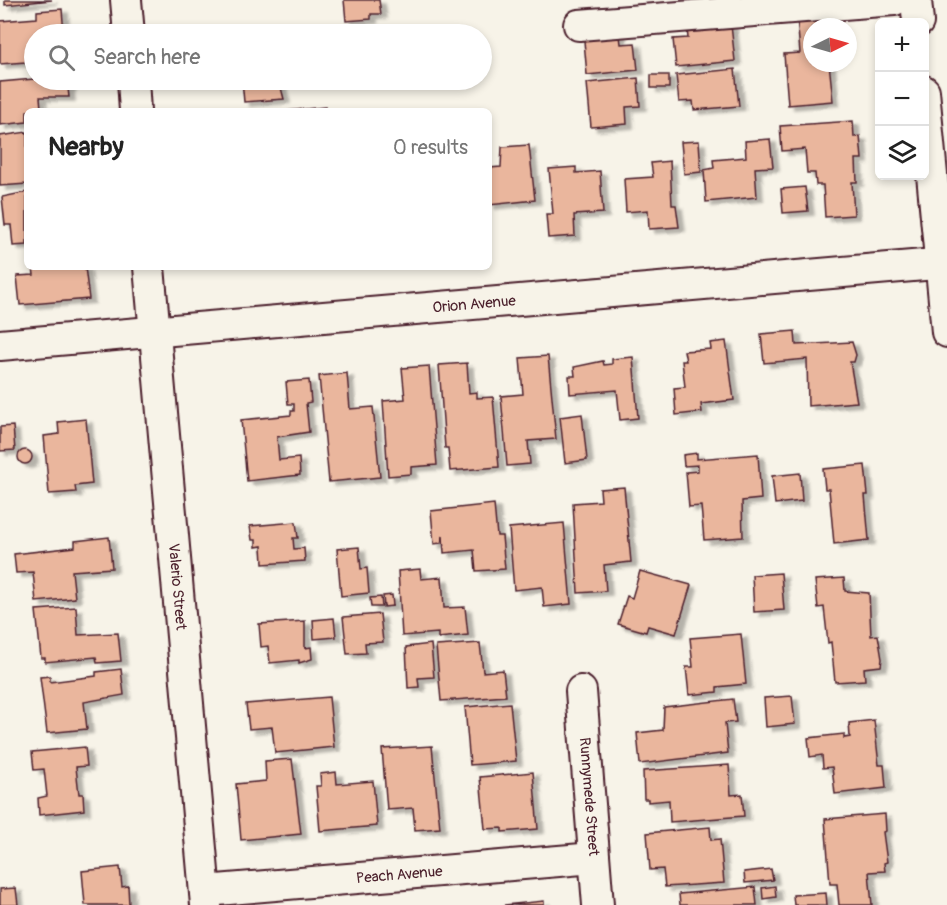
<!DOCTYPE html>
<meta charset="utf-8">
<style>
:root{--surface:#fff;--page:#f6f6f6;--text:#222;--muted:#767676;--line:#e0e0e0}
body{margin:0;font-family:Pangolin,sans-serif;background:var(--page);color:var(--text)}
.controls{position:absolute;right:18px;top:18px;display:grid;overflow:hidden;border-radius:9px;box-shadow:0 3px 9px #0003}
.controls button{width:54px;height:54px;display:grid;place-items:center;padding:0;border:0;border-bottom:2px solid var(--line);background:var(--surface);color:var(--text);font:30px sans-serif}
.compass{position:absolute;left:803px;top:18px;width:54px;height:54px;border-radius:50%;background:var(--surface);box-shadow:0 3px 9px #0003;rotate:85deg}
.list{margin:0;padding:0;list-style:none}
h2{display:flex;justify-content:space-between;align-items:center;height:78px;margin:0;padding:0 24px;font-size:26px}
h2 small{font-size:20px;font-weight:400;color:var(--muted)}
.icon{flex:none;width:33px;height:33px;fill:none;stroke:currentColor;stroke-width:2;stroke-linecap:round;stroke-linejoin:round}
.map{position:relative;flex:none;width:947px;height:905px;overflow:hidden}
.search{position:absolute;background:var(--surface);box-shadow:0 3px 9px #0003;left:24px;top:24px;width:468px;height:66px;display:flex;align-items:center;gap:15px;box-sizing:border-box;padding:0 21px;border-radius:33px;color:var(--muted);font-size:22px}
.panel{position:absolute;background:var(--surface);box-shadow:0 3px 9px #0003;left:24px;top:108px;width:468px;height:162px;border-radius:9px}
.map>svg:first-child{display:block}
.building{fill:#eab69d;stroke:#4a1f2b;stroke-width:1.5;filter:url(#shadow)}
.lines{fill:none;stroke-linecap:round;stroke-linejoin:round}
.minor-casing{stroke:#4a1f2b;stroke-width:34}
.minor{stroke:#f7f3e8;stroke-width:30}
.labels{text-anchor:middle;stroke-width:4.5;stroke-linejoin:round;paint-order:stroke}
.street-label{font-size:15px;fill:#4a1f2b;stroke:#f7f3e8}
</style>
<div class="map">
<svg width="947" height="905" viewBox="0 0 947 905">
<defs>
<filter id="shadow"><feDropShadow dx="6" dy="4" stdDeviation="1.5" flood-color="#0004"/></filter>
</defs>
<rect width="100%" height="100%" fill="#f7f3e8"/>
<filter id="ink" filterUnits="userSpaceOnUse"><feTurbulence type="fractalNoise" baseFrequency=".0167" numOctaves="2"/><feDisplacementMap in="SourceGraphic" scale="12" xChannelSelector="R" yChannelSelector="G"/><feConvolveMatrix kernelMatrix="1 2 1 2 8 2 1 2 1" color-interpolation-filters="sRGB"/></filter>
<g filter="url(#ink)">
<!-- building -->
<g class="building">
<path d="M5,0H52L5,5Z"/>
<path d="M344,0H379L381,14H371V19L346,21Z"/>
<path d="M62,9L64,34H34V59H26V62L0,64V21L37,18V11Z"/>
<path d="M825,14L826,27H812V63H829L833,101L788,105L784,54L800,53L797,17Z"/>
<path d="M731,25L735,61L676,67L673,39L688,38L687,29Z"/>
<path d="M619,27L621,44L635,43L638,70L587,75L583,30Z"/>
<path d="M735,69L739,106L694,110L693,101L679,102L676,75Z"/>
<rect x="651" y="75" width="18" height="13"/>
<path d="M638,78L640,106L626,107L627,124L591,127L587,83Z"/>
<path d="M34,79L67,80L70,87L68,88L69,97H40L41,108H46V111H27V122L0,125V82Z"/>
<path d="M242,80H279L284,99L244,102Z"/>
<path d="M325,107V111H285Z"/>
<path d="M853,121L854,137L860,136L862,159H856L857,182H852L854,215L825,217L823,185H816L815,173H807L805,149L782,151L780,126Z"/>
<path d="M27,132V184L0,186V136Z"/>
<path d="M770,139L773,167L755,168L757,197L706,202L704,170L714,168L713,160L746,157L745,141Z"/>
<path d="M699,141L701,172L684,174L681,142Z"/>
<path d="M529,145L535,200L489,205V168L501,167L502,147Z"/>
<path d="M670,161L672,205H676L679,227L649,229L648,210L626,212L624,179L653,177L651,163Z"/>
<path d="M576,167V173L600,171L603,213L574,215L575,236L548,238L546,214H553L549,169Z"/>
<path d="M805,187L808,211L783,213L781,189Z"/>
<path d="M27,192V245L13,246L11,225H5L2,197Z"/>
<path d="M33,267H85L89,299L20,305L17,276L34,275Z"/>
<path d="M795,331L796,345L852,342L856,355L854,362H850L857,402L808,406L807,359L764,363L761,334Z"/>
<path d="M726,341L734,400L701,404L702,412L676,415L674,388L685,387L682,361H686L684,351L711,349L710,343Z"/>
<path d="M548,356L556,439L528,441L530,464L507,466L501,396L523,394L520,358Z"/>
<path d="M633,357L638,418L620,420L617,390L570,394L569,376H575L574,367L603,361L604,365L612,364V359Z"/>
<path d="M467,363L469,393L477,392V398L493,397L499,467L450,471L448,448H445L439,365Z"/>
<path d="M429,366L437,465L411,467V474L388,476L383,401L405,399L402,368Z"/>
<path d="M347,373L350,409L373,407L380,477L329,482L319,376Z"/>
<path d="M309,380L311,402L306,403L309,432L277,437L279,460L299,458L300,475L247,481L241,420L291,415V411H294V404H288L286,382Z"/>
<path d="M582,414L587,460L565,463L560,417Z"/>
<path d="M86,419L92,484L75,486L76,492L49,494L44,436L59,434L58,422Z"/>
<path d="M13,426L15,450L0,451V427Z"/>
<circle cx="25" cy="457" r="7"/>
<path d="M697,453V459L758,454L761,499L742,501L743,537L704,540L701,506L689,507L686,472L698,471V465L684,466L683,455Z"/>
<path d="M865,465L868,495H865L869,540L834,544L829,489H825L823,469Z"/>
<path d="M800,473L802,501L775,504L772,476Z"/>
<path d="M624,487L631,562L604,565L606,591L578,593L573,503L601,501L600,489Z"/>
<path d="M494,504L497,536H502L505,569L476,571L474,550L444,553L443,536L441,543L434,544L431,511Z"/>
<path d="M296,522L298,538H293L294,549L304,548L305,561L263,564L262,546L256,547V540H252L250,526Z"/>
<path d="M564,523L571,604L544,607L542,587L514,590L509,528Z"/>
<path d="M109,537L112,568L72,571L75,598L36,602L33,572L16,573L14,554L75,547V541Z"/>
<path d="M359,547L361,569L367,568L369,593L341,596L337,549Z"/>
<path d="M420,569L421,579L442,577L444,608L465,607L468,635L438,638V633L402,636L398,571Z"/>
<path d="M640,571L691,585L676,634L648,626L646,632L618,624L627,596L632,598Z"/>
<path d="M781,573L784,610L754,612L752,575Z"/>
<path d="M844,578L845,591L869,593L871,636L878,635L882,659L881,666L864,668L865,680L835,682L831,642L828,643L824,607L818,608L815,580Z"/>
<path d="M392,595L393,606L384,607L383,596Z"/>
<path d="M381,597L382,607H371L370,598Z"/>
<path d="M76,607L78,635L118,633L121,661L97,663L96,657L45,662V658H41L36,610Z"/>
<path d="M380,614L383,642L365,643L366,653L347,654L343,617Z"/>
<path d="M334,618L336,637L314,639L313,620Z"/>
<path d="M305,621V648L311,647L312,659L299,663V660L270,663L268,646L261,647L259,624Z"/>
<path d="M741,634L746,684L717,687V692L689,695L686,667H693L690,638Z"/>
<path d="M480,643L483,672L503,670L506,696L441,701L436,646Z"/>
<path d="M431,644L434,677L418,678L419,687L408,688L406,647Z"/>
<path d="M121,669L124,695L84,702L87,729L47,733L40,677L50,676V682L96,676V672Z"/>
<path d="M792,696L795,724L766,727L764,698Z"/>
<path d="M329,697L334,747L275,753L272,727L249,729L246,704Z"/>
<path d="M733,699L736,722L725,723L728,753L640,764L637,733L663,730L664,707Z"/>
<path d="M510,703L516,761L470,765L465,707Z"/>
<path d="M874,720L879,765H884L886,788L835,794L832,767L823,768L822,755L810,757L808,738L844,734V738L850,737L849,723Z"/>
<path d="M432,746L440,828L415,830L413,808L387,810L382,749Z"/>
<path d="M85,747L87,766L76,767L79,794H83L84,810L39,815L38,798L47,796L44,769L34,770L32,752Z"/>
<path d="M292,759L301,834L241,840L236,784L266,781L265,761Z"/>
<path d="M729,765L731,795L742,794L744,816L670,822L669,800L648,802V799H644L643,771Z"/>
<path d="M336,772L337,784L373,781L377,826L320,831L316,786H321L320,774Z"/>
<path d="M533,772L538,829L502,832V828L485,829L480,777Z"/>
<path d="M885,814L886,831L883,832L887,862L884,863L885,871L869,872L872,905H839L837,884H830L825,819Z"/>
<path d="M710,827L711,840L720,839L724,883L665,887L663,869L650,870L647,833Z"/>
<path d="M120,867L122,887L128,886L129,905H85L82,871Z"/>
<path d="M771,869L773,880L745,883L744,872Z"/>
<path d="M775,886L776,897L763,899L762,888Z"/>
<path d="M755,887L757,905H680L679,894Z"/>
<path d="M16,888L18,905H0V889Z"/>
<path d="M826,893L827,905H794L793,895Z"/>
<path d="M544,901V905H504Z"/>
</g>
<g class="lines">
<!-- minor casing -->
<g class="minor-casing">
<g id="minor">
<path d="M126,0L129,34"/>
<path d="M916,0L918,22"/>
<path d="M579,25L894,0"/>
<path d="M133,80L135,111"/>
<path d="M924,91L947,332"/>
<path id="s1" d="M149,267L206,905"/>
<path id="s2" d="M0,345L947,263"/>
<path id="s3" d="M581,691L598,905"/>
<path id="s4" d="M205,891L594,858"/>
</g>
</g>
<!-- minor -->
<use href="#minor" class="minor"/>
</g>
</g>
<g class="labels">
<!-- street labels -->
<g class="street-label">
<text dy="5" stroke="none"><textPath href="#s2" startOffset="476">Orion Avenue</textPath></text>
<text dy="5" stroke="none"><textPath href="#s1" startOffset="321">Valerio Street</textPath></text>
<text dy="5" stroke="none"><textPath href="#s3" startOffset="106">Runnymede Street</textPath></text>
<text dy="5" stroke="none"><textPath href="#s4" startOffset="195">Peach Avenue</textPath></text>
</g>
</g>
</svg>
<div class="controls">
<button>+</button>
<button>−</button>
<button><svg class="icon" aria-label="layers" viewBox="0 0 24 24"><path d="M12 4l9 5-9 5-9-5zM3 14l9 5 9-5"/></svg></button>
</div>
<svg class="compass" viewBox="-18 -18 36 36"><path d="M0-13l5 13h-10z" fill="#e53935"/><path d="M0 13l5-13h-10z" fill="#767676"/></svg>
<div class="search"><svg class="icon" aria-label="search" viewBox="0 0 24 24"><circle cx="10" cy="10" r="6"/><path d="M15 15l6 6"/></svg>Search here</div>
<section class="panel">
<h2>Nearby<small>0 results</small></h2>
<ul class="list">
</ul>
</section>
</div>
